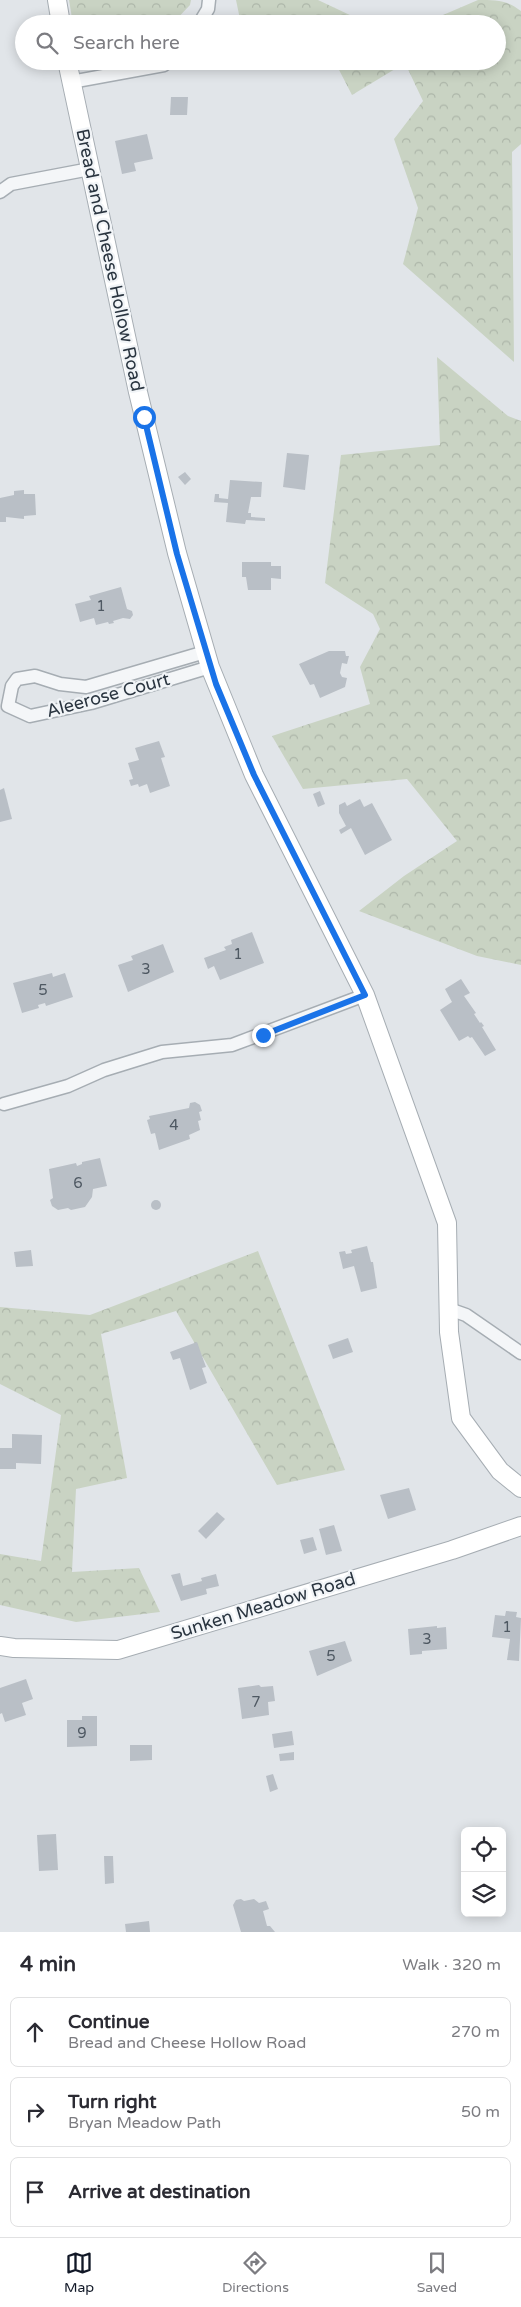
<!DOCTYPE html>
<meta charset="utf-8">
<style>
:root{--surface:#fff;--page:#f2f2f3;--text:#2b2b33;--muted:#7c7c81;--line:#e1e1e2;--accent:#111827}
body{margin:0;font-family:"Varela Round",sans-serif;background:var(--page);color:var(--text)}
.controls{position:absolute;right:15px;bottom:15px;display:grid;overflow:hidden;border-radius:8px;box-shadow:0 2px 12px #0003}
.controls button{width:45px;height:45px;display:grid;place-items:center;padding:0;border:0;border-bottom:1px solid var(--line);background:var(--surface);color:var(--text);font:25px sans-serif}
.stop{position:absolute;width:15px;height:15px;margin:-11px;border:4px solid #1a73e8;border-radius:50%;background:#fff}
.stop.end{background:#1a73e8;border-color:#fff;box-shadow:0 1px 5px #0008}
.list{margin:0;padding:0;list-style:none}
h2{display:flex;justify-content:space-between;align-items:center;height:65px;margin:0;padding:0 20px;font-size:21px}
h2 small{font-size:16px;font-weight:400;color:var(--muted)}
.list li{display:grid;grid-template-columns:32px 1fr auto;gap:15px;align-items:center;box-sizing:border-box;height:70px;margin:0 10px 10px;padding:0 10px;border:1px solid var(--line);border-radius:8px}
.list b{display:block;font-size:19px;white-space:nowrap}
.list p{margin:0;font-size:16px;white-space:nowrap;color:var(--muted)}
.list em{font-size:16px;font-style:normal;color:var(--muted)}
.icon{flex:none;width:28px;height:28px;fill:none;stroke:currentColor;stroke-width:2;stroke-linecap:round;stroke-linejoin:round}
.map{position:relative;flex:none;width:521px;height:1932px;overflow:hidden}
.search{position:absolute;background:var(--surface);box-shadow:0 2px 12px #0003;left:15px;right:15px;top:15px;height:55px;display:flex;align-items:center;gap:12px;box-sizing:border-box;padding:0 18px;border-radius:28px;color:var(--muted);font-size:19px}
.sheet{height:305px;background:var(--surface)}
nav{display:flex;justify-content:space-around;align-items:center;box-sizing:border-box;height:70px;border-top:1px solid var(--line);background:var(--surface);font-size:14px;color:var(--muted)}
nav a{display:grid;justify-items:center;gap:2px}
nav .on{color:var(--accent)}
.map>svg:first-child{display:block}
.forest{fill:url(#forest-crowns)}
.building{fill:#b9bfc6}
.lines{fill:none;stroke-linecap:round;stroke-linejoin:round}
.street-casing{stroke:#a6adb3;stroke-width:15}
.secondary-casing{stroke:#a6adb3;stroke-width:20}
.street{stroke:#f4f6f8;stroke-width:12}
.secondary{stroke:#fff;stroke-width:18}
.route{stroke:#1a73e8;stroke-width:6}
.labels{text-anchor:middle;stroke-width:4.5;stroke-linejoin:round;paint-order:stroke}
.number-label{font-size:15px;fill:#4e5862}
.street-label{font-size:18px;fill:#2a3540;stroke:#f1f4f7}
</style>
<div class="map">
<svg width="521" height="1932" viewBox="0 0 521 1932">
<defs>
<pattern id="forest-crowns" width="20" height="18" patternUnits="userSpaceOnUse" patternTransform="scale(1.25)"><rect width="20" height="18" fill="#c9d3c3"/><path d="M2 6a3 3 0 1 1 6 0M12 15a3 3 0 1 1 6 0" fill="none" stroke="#adb6a9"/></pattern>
</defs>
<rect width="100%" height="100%" fill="#e1e5e9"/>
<!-- forest -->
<g class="forest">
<path d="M69,0H191L190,5L172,24H73Z"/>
<path d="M236,0H318L352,16L399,24H241Z"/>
<path d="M478,0C496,0 507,0 521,11V144L512,152L514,362L403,264L418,208L394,139L423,101L405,63L352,95L337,66L325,61H497V24H422Z"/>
<path d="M437,357L508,416L521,421V965L477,956L359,911L404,876L457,841L407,779L303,789L272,736L370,704L360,667L380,629L373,614L325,583L341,455L440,445Z"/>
<path d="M258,1251L345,1470L277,1485L176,1311L101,1334L127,1478L76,1489L72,1572L139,1568L160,1612L76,1622L0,1605V1554L41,1561L61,1415L0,1384V1307L90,1315Z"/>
</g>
<!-- building -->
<g class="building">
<path d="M171,97H188L187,115H170Z"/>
<path d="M147,134L153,159L134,163L136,171L122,174L115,141Z"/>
<path d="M287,453L309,455L305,490L283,487Z"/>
<path d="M185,472L191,479L185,485L178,477Z"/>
<path d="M230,480L262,482L261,497H251L248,513H251V517L265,518V521L246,520L245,524L226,522L228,503L214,502L215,494H219V498L228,499Z"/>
<path d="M24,490V494H35L36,515L24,516V519L6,517V522H0V498L14,495V491Z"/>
<path d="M242,562H271V566H281V579L271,578V590H248L246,577H242Z"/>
<path d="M121,587L127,609L132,611L133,615L130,619L123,618L113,621L114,623L109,624L108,622L96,625L94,618L80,622L75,604L91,600L89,596Z"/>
<path d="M329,651H345L346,656H349L347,664L342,663L340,673L342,677L347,678L345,687L320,698L314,684L310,685L299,664Z"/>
<path d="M159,741L165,757L161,758L170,786L150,793L147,784L139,787L138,784L131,786L129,780L133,779L128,763L139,760L135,748Z"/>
<path d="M4,788L12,819L0,822V790Z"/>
<path d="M320,791L325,804L318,807L313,794Z"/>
<path d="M360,799L364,807L372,803L392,840L365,855L351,828L341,834L339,830L346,826L339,813V805L345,802L347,806Z"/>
<path d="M252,932L264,963L220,980L214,966L208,969L204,958L226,950L224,947L232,944L231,940Z"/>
<path d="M163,944L174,972L128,992L118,965L133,960L131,956Z"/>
<path d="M52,973L53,977L65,973L73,997L46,1006L45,1003L38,1005L39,1008L22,1013L13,983Z"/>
<path d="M461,979L470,993L464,996L476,1013L474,1014L480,1023L481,1022L484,1026L482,1027L496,1050L485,1056L472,1037L470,1038L468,1036L459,1041L440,1010L452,1002L445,989Z"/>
<path d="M195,1102L200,1105L202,1111L199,1112L201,1120L198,1121L200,1130L189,1135L190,1139L159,1150L155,1133L151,1134L147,1120L150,1119L149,1116L189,1108L190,1103Z"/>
<path d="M100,1158L107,1186L93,1189L92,1197L85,1207L71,1210L68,1208L58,1210L52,1206L50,1200L53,1198L49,1169L76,1163L77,1166L82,1164V1162Z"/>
<circle cx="156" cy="1205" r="5"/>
<path d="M367,1246L371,1262H373L377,1288L361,1292L354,1266L343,1269L339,1252L345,1251L346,1254L352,1253L351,1250Z"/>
<path d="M31,1250L33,1266L16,1267L14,1252Z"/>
<path d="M348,1338L353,1352L333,1359L328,1345Z"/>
<path d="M197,1342L206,1367L202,1368L207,1383L190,1390L180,1358L173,1360L170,1352Z"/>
<path d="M12,1434L42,1435L41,1464L16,1463V1469H0V1448H12Z"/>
<path d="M409,1488L416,1510L388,1519L380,1495Z"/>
<path d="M217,1512L225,1519L206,1539L198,1531Z"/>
<path d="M334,1525L342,1551L326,1555L319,1529Z"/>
<path d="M313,1537L317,1550L304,1554L300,1540Z"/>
<path d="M180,1573L183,1586L202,1581L201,1578L216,1574L219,1586L206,1589L207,1594L181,1601L171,1575Z"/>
<path d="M506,1611L517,1612L516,1617L521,1618L519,1661L507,1660L510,1639L492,1637L495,1615L505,1616Z"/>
<path d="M437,1626V1628L446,1627L447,1649L422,1651V1654L410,1655L408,1629Z"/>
<path d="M345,1641L352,1661L317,1676L309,1651Z"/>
<path d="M26,1679L33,1699L22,1703L26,1715L5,1722L2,1713L0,1714V1688Z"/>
<path d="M259,1685L261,1687L273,1686L275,1701L268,1702L269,1715L242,1719L238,1688Z"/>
<path d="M82,1716H97V1746L67,1747V1720H82Z"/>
<path d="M292,1731L294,1745L274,1748L272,1734Z"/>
<path d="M130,1745H152V1760L130,1761Z"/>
<path d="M294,1752V1760L280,1761L279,1754Z"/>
<path d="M273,1774L278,1789L270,1792L266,1776Z"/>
<path d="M56,1834L58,1870L39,1871L37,1835Z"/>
<path d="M104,1856H113L114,1883L105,1884Z"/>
<path d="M241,1899L244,1901L254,1899L259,1903L266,1901L269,1909L263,1911L267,1926H270L275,1932H241L233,1905L236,1900Z"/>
<path d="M149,1921L150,1932H126L125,1924Z"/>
</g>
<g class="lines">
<!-- street casing -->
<g class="street-casing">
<g id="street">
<path d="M199,24L208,9L209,0"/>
<path d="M71,82L164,65L168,61"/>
<path d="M0,192L11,184L90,169"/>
<path d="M205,652L86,687L60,684L35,676L17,679L12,686L8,706L30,716L91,703L210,667"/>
<path d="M4,1104L68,1086L104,1070L162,1052L232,1045L365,995"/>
<path d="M449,1309L466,1315L521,1353"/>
</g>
</g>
<!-- secondary casing -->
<g class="secondary-casing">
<g id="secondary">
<path d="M57,0L61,24"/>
<path d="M67,61L138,392L177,553L210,667L254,775L365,995L447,1223L449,1332L461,1418L500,1471L521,1488"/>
<path d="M0,1646L14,1648L118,1650L452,1550L521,1526"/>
</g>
</g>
<!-- street -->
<use href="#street" class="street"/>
<!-- secondary -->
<use href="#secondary" class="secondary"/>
</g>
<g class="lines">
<!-- route -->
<path class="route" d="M144,417L177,554L216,684L254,775L365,995L263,1035"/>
</g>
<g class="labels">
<!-- number labels -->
<g class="number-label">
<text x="101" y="611">1</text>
<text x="238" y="959">1</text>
<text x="146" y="974">3</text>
<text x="43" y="995">5</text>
<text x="174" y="1130">4</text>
<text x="78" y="1188">6</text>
<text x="507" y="1632">1</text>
<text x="427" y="1644">3</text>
<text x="331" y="1661">5</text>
<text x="256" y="1707">7</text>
<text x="82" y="1738">9</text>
</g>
<!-- street labels -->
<g class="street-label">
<text transform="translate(110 260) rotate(78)" y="6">Bread and Cheese Hollow Road</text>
<text transform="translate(108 695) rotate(-15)" y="6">Aleerose Court</text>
<text transform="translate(263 1606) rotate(-17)" y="6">Sunken Meadow Road</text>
</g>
</g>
</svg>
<div class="controls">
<button><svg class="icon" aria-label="locate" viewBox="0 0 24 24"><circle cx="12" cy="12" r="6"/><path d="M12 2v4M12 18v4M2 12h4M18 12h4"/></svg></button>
<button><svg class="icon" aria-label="layers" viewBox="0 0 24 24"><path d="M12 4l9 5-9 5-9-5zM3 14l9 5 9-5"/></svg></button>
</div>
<div class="stop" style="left:144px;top:417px"></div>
<div class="stop end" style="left:263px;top:1035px"></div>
<div class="search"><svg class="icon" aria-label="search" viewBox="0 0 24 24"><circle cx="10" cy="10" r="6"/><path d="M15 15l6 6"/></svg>Search here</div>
</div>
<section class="sheet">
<h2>4 min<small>Walk · 320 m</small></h2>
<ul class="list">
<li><svg class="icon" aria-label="ahead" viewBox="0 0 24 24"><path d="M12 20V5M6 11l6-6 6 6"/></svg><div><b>Continue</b><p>Bread and Cheese Hollow Road</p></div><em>270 m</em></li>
<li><svg class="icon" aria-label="right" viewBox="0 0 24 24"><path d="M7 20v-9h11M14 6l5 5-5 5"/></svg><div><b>Turn right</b><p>Bryan Meadow Path</p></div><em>50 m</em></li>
<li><svg class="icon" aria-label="arrive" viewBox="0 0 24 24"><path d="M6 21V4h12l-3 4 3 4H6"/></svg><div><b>Arrive at destination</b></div></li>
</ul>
</section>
<nav>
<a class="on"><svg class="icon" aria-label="map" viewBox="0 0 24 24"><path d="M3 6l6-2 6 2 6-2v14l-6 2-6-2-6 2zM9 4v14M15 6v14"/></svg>Map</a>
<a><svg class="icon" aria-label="directions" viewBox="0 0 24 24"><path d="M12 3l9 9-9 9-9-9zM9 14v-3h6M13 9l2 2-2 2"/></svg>Directions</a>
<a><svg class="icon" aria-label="saved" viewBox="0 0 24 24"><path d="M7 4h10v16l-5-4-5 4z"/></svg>Saved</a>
</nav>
